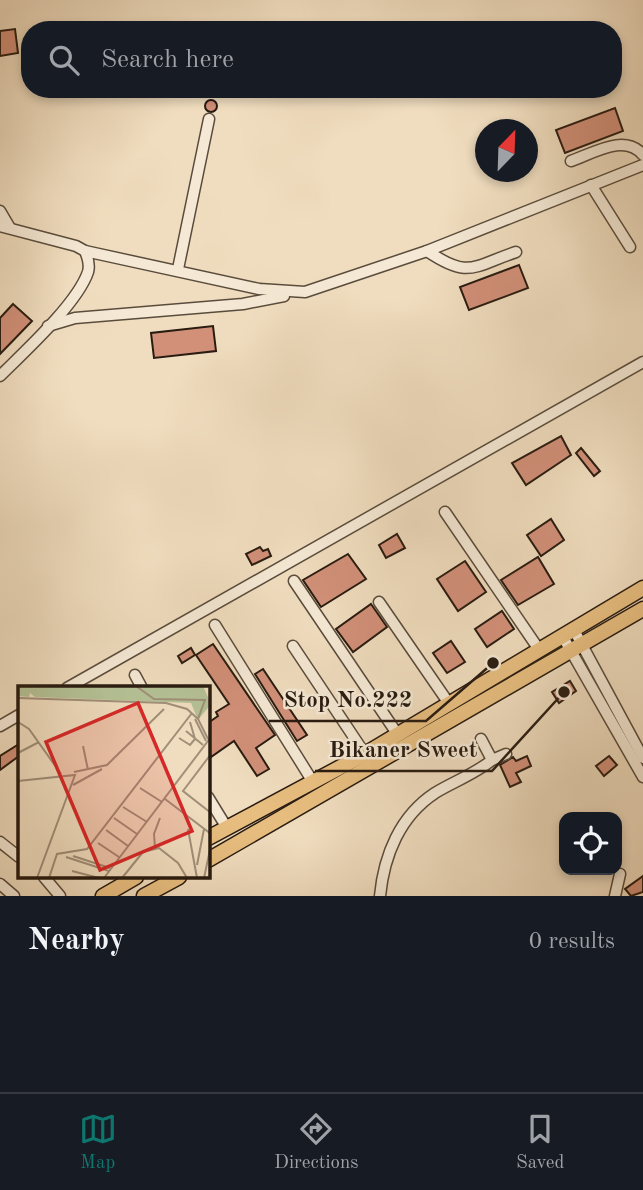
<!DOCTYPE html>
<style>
:root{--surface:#171b24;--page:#242831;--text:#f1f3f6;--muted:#9ea1a6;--line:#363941;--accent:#0f766e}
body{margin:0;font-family:"Old Standard TT",serif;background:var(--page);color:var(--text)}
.controls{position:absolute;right:21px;bottom:21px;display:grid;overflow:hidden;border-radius:14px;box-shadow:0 4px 10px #0003}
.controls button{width:63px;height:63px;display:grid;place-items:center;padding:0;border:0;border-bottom:2px solid var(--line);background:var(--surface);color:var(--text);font:35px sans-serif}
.compass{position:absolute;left:475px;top:119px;width:63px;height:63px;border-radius:50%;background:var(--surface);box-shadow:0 4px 10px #0003;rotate:23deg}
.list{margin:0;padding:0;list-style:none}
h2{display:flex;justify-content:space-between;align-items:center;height:91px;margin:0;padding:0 28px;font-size:30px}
h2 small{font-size:23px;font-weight:400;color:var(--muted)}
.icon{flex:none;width:38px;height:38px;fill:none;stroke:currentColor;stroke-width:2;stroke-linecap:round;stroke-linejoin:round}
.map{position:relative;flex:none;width:643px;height:896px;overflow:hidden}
.search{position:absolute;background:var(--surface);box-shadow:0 4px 10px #0003;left:21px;right:21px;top:21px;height:77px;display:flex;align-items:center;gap:18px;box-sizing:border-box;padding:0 24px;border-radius:28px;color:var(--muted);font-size:26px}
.sheet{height:196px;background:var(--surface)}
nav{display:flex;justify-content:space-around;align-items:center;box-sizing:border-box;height:98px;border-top:2px solid var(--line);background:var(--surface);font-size:19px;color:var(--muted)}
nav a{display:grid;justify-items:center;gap:4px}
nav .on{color:var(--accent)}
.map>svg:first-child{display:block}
.building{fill:#d29079;stroke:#281b10;stroke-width:2}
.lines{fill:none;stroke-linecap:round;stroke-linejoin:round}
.minor-casing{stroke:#5a4c3c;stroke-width:13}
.major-casing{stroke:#281b10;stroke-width:17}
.minor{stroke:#f5e9d5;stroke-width:10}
.major{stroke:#e8be80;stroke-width:14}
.inset-road{fill:none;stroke:#a08f79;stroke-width:2}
.view{fill:#d62828;fill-opacity:0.15;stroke:#d62828;stroke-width:3.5}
.inset-edge{fill:none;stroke:#281b10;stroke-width:3.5}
.leader{fill:none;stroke:#281b10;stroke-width:2.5}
.callout-dot{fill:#281b10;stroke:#f5e9d5;stroke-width:2.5}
.callout-label{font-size:23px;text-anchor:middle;font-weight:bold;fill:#281b10;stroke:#f5e9d5;stroke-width:5;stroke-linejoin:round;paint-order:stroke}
</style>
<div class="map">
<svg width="643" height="896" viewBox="0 0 643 896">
<rect width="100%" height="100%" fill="#f0ddbf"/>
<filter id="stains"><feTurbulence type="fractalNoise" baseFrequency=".00286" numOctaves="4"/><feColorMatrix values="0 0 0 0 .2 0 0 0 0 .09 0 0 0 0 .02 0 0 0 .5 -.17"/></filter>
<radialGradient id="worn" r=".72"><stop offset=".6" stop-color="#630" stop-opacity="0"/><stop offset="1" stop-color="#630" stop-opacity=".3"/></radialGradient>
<!-- building -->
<g class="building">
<path d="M15,29L18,53L0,56V31Z"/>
<circle cx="211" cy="106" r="6"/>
<path d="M615,108L623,131L565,153L556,130Z"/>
<path d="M519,265L528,288L469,310L460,287Z"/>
<path d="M13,304L32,321L0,354V318Z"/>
<path d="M213,326L216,351L154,358L151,333Z"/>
<path d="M561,436L571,455L526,485L512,463Z"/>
<path d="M581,448L600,471L594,476L576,453Z"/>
<path d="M551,519L564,540L541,556L527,535Z"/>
<path d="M397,534L405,548L386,558L379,545Z"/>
<path d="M260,547L263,551L268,549L271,556L252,565L246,554Z"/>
<path d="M348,554L366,579L321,607L303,580Z"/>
<path d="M538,557L554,584L518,605L501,580Z"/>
<path d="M465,561L486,592L458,611L437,579Z"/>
<path d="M371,604L387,627L353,652L336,629Z"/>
<path d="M502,611L514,629L487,647L475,629Z"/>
<path d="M451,641L465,662L447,673L433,653Z"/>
<path d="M213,644L275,735L256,748L269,769L257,776L234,741L211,757L208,752V723L218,716L216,712L229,704L196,655Z"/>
<path d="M191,648L195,655L182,663L178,656Z"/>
<path d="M263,669L307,735L297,741L255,674Z"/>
<path d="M570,681L576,691L559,703L552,692Z"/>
<path d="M19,744V756L0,770V756Z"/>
<path d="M527,756L531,766L516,773L521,782L510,787L500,765L513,757L516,761Z"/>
<path d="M609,756L617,765L604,776L596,766Z"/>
<path d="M643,876V892L631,896L625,889Z"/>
</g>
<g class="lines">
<!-- minor casing -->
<g class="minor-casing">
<g id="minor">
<path d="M571,161C594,153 625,133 643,155"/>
<path d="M591,185L630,247"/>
<path d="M0,211L10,228"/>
<path d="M0,226L76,246L85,251C88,258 90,265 88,272C77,304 24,352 0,376"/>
<path d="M85,251L259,289L305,292L427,251L643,165"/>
<path d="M427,251C469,279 472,267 516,252"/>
<path d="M178,269L209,119"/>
<path d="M48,326L75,318L243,304L284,296"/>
<path d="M445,512L540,651"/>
<path d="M294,581L398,735"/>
<path d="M379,602L450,705"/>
<path d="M215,625L313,782"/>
<path d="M574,630L643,758"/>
<path d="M563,637L643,777"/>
<path d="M293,646L365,754"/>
<path d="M135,675L142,688"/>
<path d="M67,688L643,362"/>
<path d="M0,726L19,715"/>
<path d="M492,760L506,754"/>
<path d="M208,797L227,828"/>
<path d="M0,842L19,857"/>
<path d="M44,877L60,896"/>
<path d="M0,884L14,896"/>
<path d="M380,896C384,855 400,816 435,793C453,782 475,774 492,760L481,739"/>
<path d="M615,896L620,874"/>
</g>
</g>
<!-- major casing -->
<g class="major-casing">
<g id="major">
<path d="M208,838L365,754L643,588"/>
<path d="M208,860L643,609"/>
<path d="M103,896L136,877"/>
<path d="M144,896L179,877"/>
</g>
</g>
<!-- minor -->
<use href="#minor" class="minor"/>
<!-- major -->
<use href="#major" class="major"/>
</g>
<!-- overview -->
<g transform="translate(18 686)">
<rect width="192" height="192" fill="#f0ddbf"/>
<path d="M0,0H185L193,18L180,34L173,17L17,11L12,7L11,11L0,10Z" fill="#b4c296"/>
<path class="inset-road" d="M118,0L136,13L187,14L180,33L190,53M0,12L148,17L169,23L180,33M177,33L188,55M0,36L11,43L43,88M168,45L185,59M161,52L172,59L177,53L172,36M65,60L70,84M0,67L21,56M193,68L165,105L193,127M56,86L89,79L146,23M0,95L57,89L19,192M55,99L84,83M122,102L144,116M147,113L193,148M105,121L129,136M96,132L119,148M170,143L179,192M88,144L110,160M80,157L101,171M137,162L136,148L142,132M55,170L92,182M48,171L91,185M179,179L186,143M54,185L81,192M31,192L39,168L69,163L174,27M86,192L193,51M104,192L125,166L141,162L160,177L169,192M186,192L193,159"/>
<path class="view" d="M120,17L174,145L82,184L28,56Z"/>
<rect width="192" height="192" class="inset-edge"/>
</g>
<!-- callouts -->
<path class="leader" d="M493 663L426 721H269M564 692L492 771H315"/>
<g class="callout-dot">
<circle cx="493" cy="663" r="7"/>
<circle cx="564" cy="692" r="7"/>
</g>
<g class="callout-label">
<text x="348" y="707">Stop No.222</text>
<text x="403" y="757">Bikaner Sweet</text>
</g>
<rect width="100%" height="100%" filter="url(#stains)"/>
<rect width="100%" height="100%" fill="url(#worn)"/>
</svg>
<div class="controls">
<button><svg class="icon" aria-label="locate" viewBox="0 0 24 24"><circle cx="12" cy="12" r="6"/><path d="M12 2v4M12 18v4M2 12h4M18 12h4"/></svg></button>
</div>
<svg class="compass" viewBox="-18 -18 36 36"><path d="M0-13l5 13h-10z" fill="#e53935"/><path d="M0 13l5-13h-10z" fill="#9ea1a6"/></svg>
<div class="search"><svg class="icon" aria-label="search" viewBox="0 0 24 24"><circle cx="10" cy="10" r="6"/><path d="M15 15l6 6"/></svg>Search here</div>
</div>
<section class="sheet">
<h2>Nearby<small>0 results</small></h2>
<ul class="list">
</ul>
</section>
<nav>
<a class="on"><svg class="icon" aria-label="map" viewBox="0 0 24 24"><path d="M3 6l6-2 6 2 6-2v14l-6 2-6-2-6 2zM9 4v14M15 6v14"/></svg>Map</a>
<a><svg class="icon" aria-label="directions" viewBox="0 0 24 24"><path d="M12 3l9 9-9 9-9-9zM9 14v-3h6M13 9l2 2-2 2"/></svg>Directions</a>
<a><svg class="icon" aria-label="saved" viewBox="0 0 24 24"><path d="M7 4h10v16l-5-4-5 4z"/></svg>Saved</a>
</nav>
